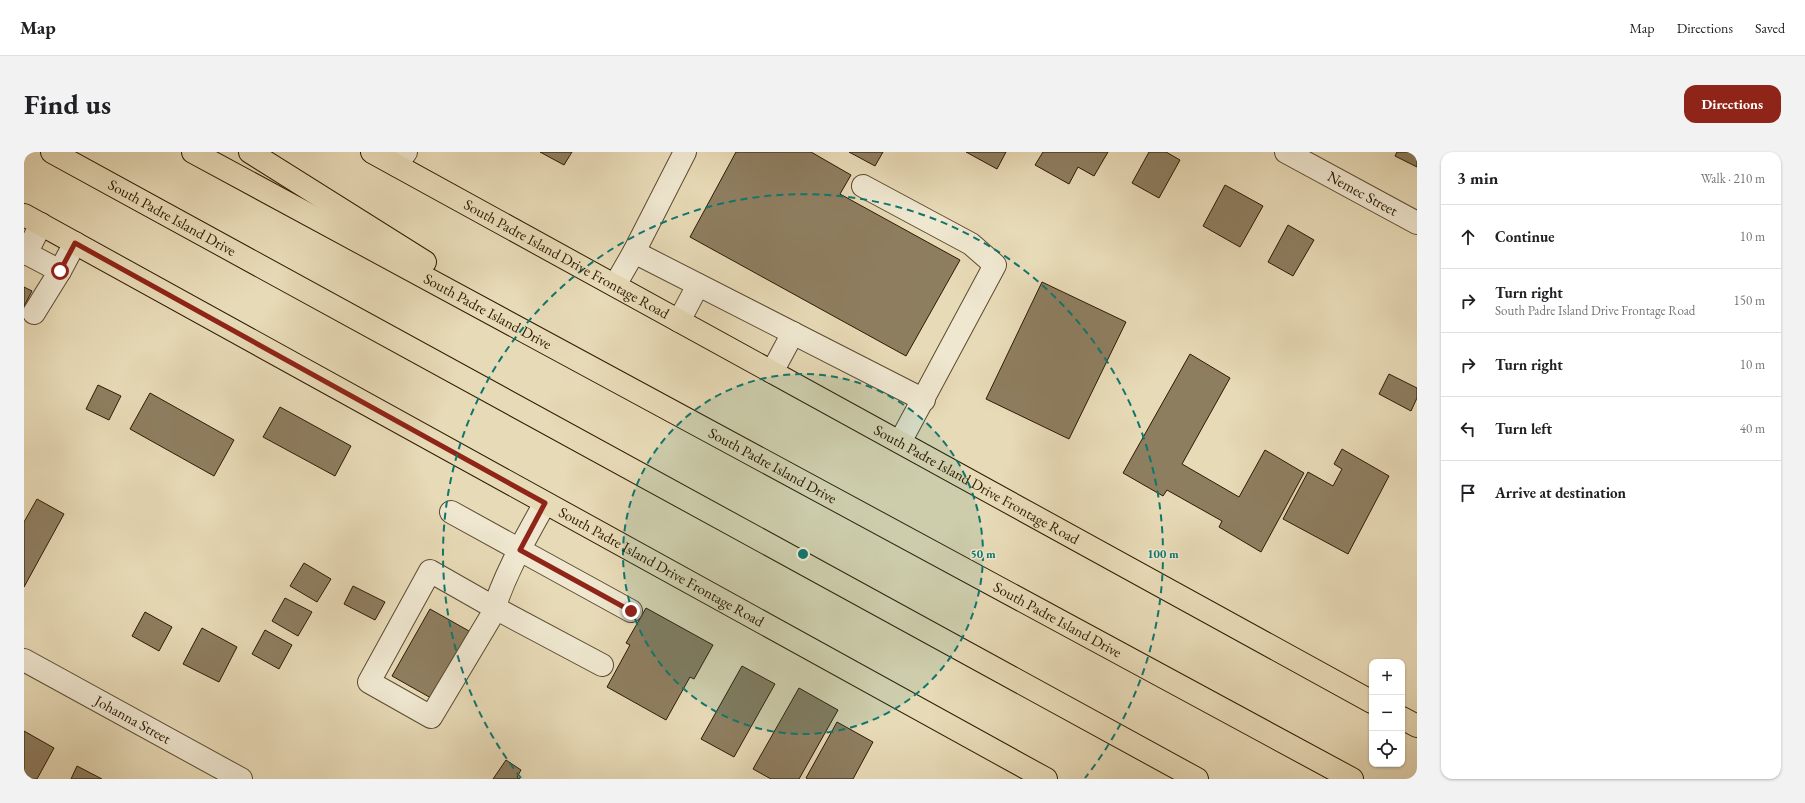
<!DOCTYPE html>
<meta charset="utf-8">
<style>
:root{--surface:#fff;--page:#f2f2f2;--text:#202124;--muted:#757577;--line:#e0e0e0;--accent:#8f2418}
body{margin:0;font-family:"EB Garamond",serif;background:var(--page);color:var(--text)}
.controls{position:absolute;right:12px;bottom:12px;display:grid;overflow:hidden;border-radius:8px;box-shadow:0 1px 3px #0004}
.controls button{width:36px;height:36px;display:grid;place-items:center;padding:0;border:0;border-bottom:1px solid var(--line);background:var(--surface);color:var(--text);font:20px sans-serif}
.stop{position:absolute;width:12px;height:12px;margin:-9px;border:3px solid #8f2418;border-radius:50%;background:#fff}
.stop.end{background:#8f2418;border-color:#fff;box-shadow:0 1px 4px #0008}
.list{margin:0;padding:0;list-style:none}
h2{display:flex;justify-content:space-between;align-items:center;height:52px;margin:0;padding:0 16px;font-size:17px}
h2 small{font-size:13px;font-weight:400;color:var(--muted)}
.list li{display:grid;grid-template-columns:26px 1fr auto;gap:12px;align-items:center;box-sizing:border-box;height:64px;padding:0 16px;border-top:1px solid var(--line)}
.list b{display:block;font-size:15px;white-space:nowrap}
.list p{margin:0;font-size:13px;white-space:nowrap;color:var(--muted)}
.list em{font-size:13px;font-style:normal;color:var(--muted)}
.icon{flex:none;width:22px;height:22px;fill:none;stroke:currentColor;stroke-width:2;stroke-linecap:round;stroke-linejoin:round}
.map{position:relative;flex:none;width:1393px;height:627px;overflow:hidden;border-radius:12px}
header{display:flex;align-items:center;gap:24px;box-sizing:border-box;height:56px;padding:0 20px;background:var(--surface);border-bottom:1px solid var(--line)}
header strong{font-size:19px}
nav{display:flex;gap:22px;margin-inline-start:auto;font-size:14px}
.intro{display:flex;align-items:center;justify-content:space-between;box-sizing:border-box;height:96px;padding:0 24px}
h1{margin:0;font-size:28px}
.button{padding:10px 18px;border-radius:12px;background:var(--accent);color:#fff;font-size:14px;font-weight:700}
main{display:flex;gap:24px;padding:0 24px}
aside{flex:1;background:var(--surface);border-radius:12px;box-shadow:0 1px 3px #0004}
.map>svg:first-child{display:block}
.building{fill:#8e7e60;stroke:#2e1a03}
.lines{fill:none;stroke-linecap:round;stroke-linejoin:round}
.minor-casing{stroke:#5c4a30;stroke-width:24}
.major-casing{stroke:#2e1a03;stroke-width:24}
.highway-casing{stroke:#2e1a03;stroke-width:24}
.minor{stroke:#efe7d0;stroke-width:22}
.major{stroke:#e7dab6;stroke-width:22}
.highway{stroke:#e7dab6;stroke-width:22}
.route{stroke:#8f2418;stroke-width:5}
.ring{fill:none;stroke:#0f766e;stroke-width:2;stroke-dasharray:7 5}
.labels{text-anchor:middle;stroke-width:3;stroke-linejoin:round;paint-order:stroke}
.street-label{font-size:15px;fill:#2e1a03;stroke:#efe7d0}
.centre{fill:#0f766e;stroke:#efe7d0;stroke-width:2}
.ring-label{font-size:12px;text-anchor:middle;font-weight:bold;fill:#0f766e;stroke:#efe7d0;stroke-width:3;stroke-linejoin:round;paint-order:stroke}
</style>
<header>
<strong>Map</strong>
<nav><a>Map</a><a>Directions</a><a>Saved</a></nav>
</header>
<div class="intro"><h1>Find us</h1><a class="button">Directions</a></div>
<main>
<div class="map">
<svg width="1393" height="627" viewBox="0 0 1393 627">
<rect width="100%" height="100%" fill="#e7dab6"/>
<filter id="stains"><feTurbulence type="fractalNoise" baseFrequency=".005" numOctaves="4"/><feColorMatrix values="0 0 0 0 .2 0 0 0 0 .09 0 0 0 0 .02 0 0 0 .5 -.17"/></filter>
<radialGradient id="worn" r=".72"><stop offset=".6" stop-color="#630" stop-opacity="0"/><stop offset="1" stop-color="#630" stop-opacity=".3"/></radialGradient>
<!-- building -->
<g class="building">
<path d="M516,0H548L540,13Z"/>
<path d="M712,0H787L827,23L816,42L936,108L882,204L666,85Z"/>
<path d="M825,0H859L851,14Z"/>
<path d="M942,0H982L973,17Z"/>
<path d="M1019,0H1084L1070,24L1054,15L1045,32L1011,13Z"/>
<path d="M1125,0H1142L1156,8L1135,46L1108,31Z"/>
<path d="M1373,0H1393V15L1371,4Z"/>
<path d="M1201,33L1239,54L1216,95L1179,74Z"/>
<path d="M1264,73L1290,88L1269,124L1244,110Z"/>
<path d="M1018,130L1102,170L1045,287L962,247Z"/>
<path d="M0,135L8,139L0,154Z"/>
<path d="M1166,202L1206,226L1158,312L1215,345L1241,298L1280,321L1237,400L1195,375L1198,369L1143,338L1139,344L1099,321Z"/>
<path d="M1365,222L1393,236V246L1387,259L1355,242Z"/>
<path d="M74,233L97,244L85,268L62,257Z"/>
<path d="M126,241L210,288L190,324L106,277Z"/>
<path d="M256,255L327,294L311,324L239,285Z"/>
<path d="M1318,297L1365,324L1324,402L1259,367L1284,320L1309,334L1318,317L1310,312Z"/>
<path d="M13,347L40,362L0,435V370Z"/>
<path d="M280,411L307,427L293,450L266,434Z"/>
<path d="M329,434L361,450L351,468L320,452Z"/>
<path d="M261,446L288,460L274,484L248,469Z"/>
<path d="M622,456L689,493L670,527L666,525L642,568L583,535L606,493L602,491Z"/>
<path d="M406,457L445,479L407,546L368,524Z"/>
<path d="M121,460L148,475L135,499L108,484Z"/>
<path d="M178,476L213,495L195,530L159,512Z"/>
<path d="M241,478L268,493L255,517L228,502Z"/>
<path d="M718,514L751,532L710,605L677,587Z"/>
<path d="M775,536L814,558L775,627H747L729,617Z"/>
<path d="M813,570L849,590L829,627H784L782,626Z"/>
<path d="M0,579L30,596L13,627H0Z"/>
<path d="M482,608L497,618L493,625L496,627H469Z"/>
<path d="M53,614L78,627H47Z"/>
</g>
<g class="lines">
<!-- minor casing -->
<g class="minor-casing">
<g id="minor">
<path d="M661,0L610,100L900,248"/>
<path id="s1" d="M1262,0L1393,71"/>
<path d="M372,13L382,0"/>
<path d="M839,34L947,92L971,113L876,290"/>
<path d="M0,100L36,119L10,161"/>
<path d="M2,102L17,72"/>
<path d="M36,119L51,91"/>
<path d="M591,133L610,100"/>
<path d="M655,169L674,133"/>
<path d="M748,220L769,181"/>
<path d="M521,351C501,387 480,423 468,463L407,565L345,530L406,419L471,456L578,513"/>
<path d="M427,360L607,459"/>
<path id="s2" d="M0,508L217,627"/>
</g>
</g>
<!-- major casing -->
<g class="major-casing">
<g id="major">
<path id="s3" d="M348,0L1348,550"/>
<path id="s4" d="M0,63L1022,627"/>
<path d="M1378,566L1393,574"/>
</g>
</g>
<!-- highway casing -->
<g class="highway-casing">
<g id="highway">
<path id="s5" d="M28,0L1173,627"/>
<path id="s6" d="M169,0L1328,627"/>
<path d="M226,0L401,110"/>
</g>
</g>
<!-- minor -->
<use href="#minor" class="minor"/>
<!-- major -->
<use href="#major" class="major"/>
<!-- highway -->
<use href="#highway" class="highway"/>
</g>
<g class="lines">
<!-- route -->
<path class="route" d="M36,119L51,91L521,351L496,398L607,459"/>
</g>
<!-- distance rings -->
<circle cx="779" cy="402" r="180" fill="#0f766e" fill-opacity=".12"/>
<g class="ring">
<circle cx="779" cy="402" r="180"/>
<path d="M497 626A360 360 0 1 1 1061 626"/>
</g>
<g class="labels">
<!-- street labels -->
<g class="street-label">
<text dy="5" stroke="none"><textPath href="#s1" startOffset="87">Nemec Street</textPath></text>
<text dy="5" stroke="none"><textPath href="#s5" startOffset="137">South Padre Island Drive</textPath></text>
<text dy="5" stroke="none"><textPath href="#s3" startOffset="222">South Padre Island Drive Frontage Road</textPath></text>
<text dy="5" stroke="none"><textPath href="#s6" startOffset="335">South Padre Island Drive</textPath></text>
<text dy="5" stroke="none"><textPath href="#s6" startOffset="659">South Padre Island Drive</textPath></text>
<text dy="5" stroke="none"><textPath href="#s3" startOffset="690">South Padre Island Drive Frontage Road</textPath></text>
<text dy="5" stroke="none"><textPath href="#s4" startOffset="728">South Padre Island Drive Frontage Road</textPath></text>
<text dy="5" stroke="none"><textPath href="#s6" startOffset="983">South Padre Island Drive</textPath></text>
<text dy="5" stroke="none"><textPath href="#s2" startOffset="124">Johanna Street</textPath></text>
</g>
</g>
<circle cx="779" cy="402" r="6" class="centre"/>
<g class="ring-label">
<text x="959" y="406">50 m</text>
<text x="1139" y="406">100 m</text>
</g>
<rect width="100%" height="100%" filter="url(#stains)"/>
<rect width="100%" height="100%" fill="url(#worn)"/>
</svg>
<div class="controls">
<button>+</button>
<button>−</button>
<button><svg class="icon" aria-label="locate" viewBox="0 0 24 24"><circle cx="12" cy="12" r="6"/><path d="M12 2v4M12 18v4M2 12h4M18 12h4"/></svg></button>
</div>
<div class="stop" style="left:36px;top:119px"></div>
<div class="stop end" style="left:607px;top:459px"></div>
</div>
<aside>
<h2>3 min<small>Walk · 210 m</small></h2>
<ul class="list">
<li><svg class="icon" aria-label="ahead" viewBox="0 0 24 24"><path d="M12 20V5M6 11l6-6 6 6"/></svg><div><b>Continue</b></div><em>10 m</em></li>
<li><svg class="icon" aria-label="right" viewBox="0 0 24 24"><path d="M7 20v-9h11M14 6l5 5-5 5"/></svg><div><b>Turn right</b><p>South Padre Island Drive Frontage Road</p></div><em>150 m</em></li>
<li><svg class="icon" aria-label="right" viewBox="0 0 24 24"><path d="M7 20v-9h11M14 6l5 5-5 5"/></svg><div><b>Turn right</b></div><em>10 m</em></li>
<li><svg class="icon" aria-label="left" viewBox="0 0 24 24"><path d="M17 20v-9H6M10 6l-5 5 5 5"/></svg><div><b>Turn left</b></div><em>40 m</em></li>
<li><svg class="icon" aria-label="arrive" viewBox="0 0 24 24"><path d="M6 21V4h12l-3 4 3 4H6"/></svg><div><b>Arrive at destination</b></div></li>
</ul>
</aside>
</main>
